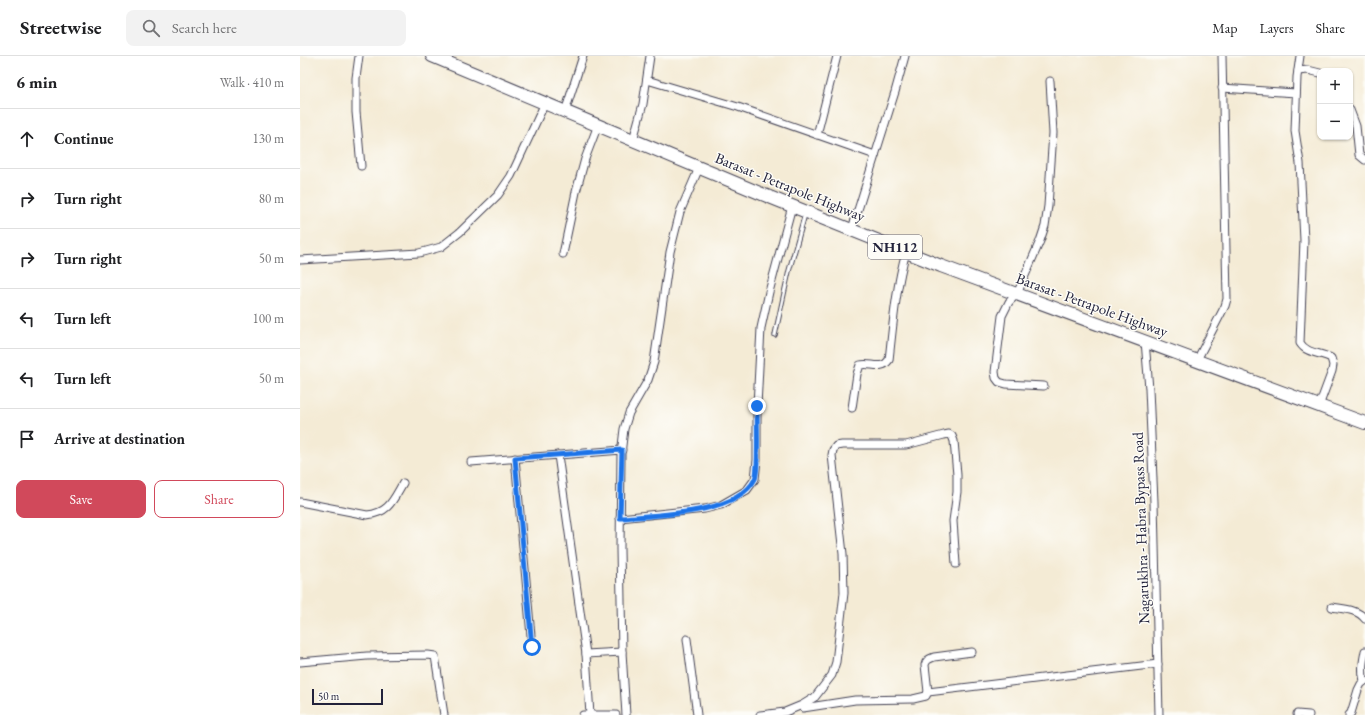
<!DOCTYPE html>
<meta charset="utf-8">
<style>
:root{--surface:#fff;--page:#f2f2f2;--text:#202124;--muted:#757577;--line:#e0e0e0;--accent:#d1495b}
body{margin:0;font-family:"EB Garamond",serif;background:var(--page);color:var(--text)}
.controls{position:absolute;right:12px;top:12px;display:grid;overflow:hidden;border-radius:8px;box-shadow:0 1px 3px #0004}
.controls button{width:36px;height:36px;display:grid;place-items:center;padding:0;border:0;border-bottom:1px solid var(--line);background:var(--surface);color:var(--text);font:20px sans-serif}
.scale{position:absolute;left:12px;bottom:10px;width:71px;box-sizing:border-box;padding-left:4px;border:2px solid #22223b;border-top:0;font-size:11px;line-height:14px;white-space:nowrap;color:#22223b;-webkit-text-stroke:3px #fdfcf7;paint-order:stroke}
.stop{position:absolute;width:12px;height:12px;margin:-9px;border:3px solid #1a73e8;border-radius:50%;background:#fff}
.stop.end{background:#1a73e8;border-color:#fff;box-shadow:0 1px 4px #0008}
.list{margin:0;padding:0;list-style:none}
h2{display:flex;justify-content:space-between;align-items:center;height:52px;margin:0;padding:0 16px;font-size:17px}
h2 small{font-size:13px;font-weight:400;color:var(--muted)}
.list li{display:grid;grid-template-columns:26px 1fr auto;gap:12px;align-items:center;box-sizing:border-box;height:60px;padding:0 16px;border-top:1px solid var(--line)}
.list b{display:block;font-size:15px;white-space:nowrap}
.list em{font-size:13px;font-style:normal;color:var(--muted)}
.actions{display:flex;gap:8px;padding:12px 16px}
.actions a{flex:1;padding:9px 0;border:1px solid var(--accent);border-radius:8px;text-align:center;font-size:14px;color:var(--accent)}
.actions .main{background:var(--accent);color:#fff}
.icon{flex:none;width:22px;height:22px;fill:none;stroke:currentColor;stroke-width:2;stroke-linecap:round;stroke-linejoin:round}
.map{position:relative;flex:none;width:1065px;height:659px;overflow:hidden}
header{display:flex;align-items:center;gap:24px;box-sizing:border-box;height:56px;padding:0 20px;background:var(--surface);border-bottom:1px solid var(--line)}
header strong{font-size:19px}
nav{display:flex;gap:22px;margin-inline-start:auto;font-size:14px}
.search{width:280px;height:36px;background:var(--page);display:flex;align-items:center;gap:10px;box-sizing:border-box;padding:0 14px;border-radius:8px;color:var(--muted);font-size:15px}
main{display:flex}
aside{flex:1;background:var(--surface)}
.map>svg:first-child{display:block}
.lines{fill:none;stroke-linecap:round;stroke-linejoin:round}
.service-casing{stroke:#424052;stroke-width:5.5}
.minor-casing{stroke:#424052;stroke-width:9}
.trunk-casing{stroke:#424052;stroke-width:14}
.service{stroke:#fff;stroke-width:3.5}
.minor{stroke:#fff;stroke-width:7}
.trunk{stroke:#fff;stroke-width:12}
.route{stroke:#1a73e8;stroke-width:5}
.labels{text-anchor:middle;stroke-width:3;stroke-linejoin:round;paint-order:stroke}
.shield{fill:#fdfcf7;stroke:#646373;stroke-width:1}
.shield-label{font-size:14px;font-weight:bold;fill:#22223b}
.street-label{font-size:15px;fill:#22223b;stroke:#fdfcf7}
</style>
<header>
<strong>Streetwise</strong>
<div class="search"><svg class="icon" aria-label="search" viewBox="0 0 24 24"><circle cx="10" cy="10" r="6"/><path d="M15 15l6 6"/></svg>Search here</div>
<nav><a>Map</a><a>Layers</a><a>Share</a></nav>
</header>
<main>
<aside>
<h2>6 min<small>Walk · 410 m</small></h2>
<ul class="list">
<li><svg class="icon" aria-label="ahead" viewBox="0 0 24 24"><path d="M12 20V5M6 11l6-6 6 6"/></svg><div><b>Continue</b></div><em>130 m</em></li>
<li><svg class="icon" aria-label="right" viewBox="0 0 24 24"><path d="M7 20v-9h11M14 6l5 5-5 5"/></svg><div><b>Turn right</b></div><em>80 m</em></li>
<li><svg class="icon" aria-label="right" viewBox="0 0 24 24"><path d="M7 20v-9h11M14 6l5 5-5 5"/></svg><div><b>Turn right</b></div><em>50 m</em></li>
<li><svg class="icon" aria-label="left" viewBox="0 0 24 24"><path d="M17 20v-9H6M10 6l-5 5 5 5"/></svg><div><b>Turn left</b></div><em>100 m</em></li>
<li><svg class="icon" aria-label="left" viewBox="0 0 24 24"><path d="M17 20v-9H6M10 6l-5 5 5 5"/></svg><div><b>Turn left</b></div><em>50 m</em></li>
<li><svg class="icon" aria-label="arrive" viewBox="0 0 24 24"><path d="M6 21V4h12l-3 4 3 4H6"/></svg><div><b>Arrive at destination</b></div></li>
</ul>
<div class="actions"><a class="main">Save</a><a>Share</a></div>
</aside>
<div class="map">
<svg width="1065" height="659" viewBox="0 0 1065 659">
<rect width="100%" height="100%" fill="#fdfcf7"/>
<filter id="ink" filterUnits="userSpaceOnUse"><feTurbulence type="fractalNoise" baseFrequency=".025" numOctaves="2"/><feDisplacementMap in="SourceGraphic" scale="8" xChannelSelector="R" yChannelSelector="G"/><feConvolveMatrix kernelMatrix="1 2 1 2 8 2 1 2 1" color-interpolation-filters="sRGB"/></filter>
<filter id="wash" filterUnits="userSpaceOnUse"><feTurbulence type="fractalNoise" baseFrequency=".012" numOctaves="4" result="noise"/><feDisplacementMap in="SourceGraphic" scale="16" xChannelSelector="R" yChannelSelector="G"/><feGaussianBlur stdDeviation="0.9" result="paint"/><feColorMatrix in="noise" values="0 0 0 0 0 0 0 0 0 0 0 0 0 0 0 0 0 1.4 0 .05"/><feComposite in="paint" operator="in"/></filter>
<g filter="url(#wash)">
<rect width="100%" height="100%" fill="#f4ebd5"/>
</g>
<g filter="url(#ink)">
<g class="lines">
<!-- service casing -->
<g class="service-casing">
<path id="service" d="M475,279L489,215L505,158"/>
</g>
<!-- minor casing -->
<g class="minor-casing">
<g id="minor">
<path d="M59,0L56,22V56L61,110"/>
<path d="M1000,0L997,21L995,75L1000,107L1004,184L1000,287C1007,298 1020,296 1031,302L1033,309L1032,315L1019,350"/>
<path d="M998,15L1008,14L1020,17"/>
<path d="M347,24L438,51L575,99"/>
<path d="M922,32L996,37"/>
<path d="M1050,54L1056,70L1059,99L1065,104"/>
<path d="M265,56L283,0"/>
<path d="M517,79L537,0"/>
<path d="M333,84L343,48L350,0"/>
<path d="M552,173L595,36L605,0"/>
<path d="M263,198L276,136L285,103L298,69"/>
<path d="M0,204L119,197L141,191L160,176L198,139L211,120L245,47"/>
<path d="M845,285L849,333L854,446L859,659"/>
<path d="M897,304L925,250L927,243L922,0"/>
<path d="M744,330L706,328L699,326L696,322L695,316L702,260L709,246L717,238L740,185L745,170L748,150L753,77L750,25"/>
<path d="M552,352L557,318L560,309C571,306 581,315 589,304C593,268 596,231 606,196"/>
<path d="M258,399L286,598L290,659"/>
<path d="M215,402L232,591"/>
<path d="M171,406L322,394"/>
<path d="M0,446L67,459C89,457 93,444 103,427"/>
<path d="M320,462L405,453L421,449L447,434L455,423L457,404V350L461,272L469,236L492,150"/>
<path d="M1032,551C1043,553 1058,553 1065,563"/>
<path d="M387,583L397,659"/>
<path d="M286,598L322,596"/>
<path d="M0,606L67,600L128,599L135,600L144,659"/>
<path d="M1064,625C1061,614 1063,606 1065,595"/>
<path d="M628,636L858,608"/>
<path d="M503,652L555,644L613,643L626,640L628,636L625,609C626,604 629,603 634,601L672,596"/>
<path d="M997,658L1009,659"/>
<path d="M283,659H316"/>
<path d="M326,659L322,596L320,493L321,398L324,373L329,357L348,324L354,306L370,196L380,156L399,112"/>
<path d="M460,659L485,656L502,649L515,641L532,619L536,606L544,537L543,498L532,399L533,394L536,390L542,389H606L644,379L649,378L652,380L654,385L657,419V436L653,465L656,508"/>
<path d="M1049,659L1051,657L1058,634L1061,628L1065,625"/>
</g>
</g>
<!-- trunk casing -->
<g class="trunk-casing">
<path id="trunk" d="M132,0L462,138L641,210L1065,367"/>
</g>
<!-- service -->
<use href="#service" class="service"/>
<!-- minor -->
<use href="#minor" class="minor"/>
<!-- trunk -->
<use href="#trunk" class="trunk"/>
</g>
</g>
<g class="lines" filter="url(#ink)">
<!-- route -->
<path class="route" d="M232,591L215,402L322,394L320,462C355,459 437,459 455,423C459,414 457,363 457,350"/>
</g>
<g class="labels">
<!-- shield labels -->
<rect class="shield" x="568" y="179" width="54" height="24" rx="3"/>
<g class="shield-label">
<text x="595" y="196">NH112</text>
</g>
<!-- street labels -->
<g class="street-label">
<text transform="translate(490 131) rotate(22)" y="5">Barasat - Petrapole Highway</text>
<text transform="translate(792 249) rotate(20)" y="5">Barasat - Petrapole Highway</text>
<text transform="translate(841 472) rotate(-92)" y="5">Nagarukhra - Habra Bypass Road</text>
</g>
</g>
</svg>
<div class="controls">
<button>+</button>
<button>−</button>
</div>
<div class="scale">50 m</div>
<div class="stop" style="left:232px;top:591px"></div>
<div class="stop end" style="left:457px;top:350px"></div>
</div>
</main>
